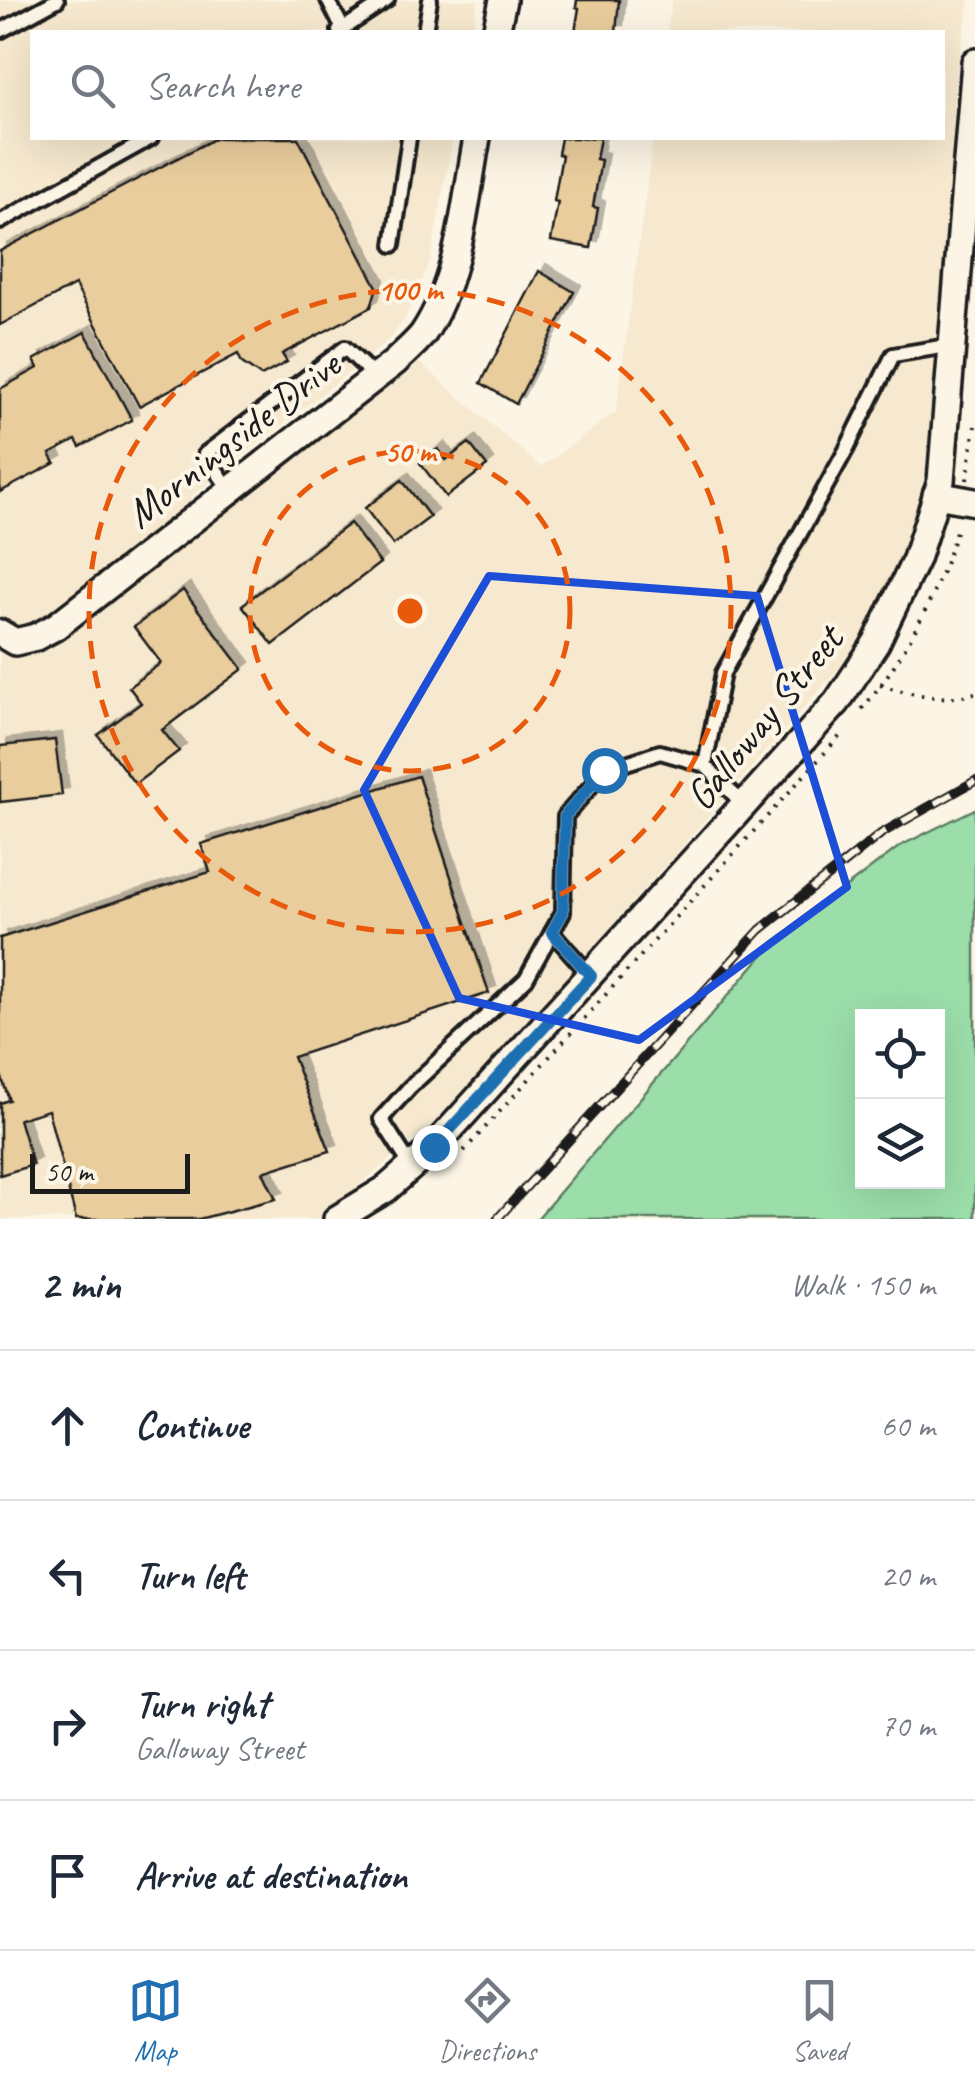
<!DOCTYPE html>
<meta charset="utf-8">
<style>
:root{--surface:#fff;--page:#f6f6f7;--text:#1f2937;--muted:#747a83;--line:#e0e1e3;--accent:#1f6fb2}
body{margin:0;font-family:Caveat,sans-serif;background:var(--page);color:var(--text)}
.controls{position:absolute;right:30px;bottom:30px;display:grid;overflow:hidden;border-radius:0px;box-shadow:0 10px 40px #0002}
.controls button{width:90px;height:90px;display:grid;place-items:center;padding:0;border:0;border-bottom:2px solid var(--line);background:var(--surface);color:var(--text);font:50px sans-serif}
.scale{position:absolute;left:30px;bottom:25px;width:160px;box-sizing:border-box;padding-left:10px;border:5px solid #1c1c1c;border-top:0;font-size:28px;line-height:35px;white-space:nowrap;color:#1c1c1c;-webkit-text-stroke:8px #fcf5e5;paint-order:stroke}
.stop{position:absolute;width:30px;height:30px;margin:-22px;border:8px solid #1f6fb2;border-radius:50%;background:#fff}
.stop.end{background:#1f6fb2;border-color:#fff;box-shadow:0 2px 10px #0008}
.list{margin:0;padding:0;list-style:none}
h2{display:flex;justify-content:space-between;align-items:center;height:130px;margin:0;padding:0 40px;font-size:42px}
h2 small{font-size:32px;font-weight:400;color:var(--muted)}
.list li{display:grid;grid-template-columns:65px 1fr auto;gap:30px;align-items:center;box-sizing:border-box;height:150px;padding:0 40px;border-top:2px solid var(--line)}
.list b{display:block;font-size:38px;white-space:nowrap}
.list p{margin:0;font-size:32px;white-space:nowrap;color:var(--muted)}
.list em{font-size:32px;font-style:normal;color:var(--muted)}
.icon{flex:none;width:55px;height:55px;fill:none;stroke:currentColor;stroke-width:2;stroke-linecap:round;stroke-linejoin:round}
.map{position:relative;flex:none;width:975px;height:1219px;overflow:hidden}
.search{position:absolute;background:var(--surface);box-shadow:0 10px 40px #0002;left:30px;right:30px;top:30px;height:110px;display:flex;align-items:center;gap:25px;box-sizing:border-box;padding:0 35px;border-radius:0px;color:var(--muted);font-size:38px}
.sheet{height:730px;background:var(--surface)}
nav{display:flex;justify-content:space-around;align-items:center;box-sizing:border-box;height:140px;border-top:2px solid var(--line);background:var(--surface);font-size:28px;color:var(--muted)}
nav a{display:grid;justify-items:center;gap:5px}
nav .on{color:var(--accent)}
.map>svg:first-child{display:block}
.built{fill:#f6e9cf}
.green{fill:#9bdeaa;stroke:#5c7d63;stroke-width:2.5;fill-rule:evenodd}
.building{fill:#e9cd9d;stroke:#1c1c1c;stroke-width:2.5;filter:url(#shadow)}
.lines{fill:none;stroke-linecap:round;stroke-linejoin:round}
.service-casing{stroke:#1c1c1c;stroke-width:20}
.minor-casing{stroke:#1c1c1c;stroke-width:32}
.path{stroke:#1c1c1c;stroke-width:4;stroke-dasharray:2.5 8;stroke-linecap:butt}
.service{stroke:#fcf5e5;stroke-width:12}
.minor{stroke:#fcf5e5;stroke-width:25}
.rail-casing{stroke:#1c1c1c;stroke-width:10}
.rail{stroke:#fcf5e5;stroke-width:6;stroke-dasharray:19;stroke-linecap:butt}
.route{stroke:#1f6fb2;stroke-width:12}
.marked{fill:none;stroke:#1d4ed8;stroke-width:8;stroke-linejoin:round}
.ring{fill:none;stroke:#e8590c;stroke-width:5;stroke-dasharray:18 12}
.labels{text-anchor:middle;stroke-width:8;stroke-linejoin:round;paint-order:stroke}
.street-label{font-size:42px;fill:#1c1c1c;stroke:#fcf5e5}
.centre{fill:#e8590c;stroke:#fcf5e5;stroke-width:5}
.ring-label{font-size:30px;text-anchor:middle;font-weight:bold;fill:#e8590c;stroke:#fcf5e5;stroke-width:8;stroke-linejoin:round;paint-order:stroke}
</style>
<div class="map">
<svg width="975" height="1219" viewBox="0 0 975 1219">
<defs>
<filter id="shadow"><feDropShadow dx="7" dy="-7" stdDeviation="0" flood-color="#0004"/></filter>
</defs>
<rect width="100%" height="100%" fill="#fcf5e5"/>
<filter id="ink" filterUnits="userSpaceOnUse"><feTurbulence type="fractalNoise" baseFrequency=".01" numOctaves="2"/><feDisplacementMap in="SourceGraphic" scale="20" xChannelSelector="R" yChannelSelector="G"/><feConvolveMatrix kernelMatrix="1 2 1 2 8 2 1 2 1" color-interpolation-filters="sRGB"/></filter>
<g filter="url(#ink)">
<!-- built -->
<path class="built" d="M0,0H478L472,32H32V138H453L430,262L406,317L394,334L369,357L190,497L206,527L415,359L541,467L616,412L653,138H942V32H667L672,0H970L957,69L944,261L925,470L915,514L896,566L862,635L841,666L557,988L435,1121L357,1187L334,1219H0Z"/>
<!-- green -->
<path class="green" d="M975,809V1219H537L773,943L900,846ZM862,1016H938V1182H862Z"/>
<!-- building -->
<g class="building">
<path d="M577,0H619L616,32H575L579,8L576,7Z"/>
<path d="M216,138H298L377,287L371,307L282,354L287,362L261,376L242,363L238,354L139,406L75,285L0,325V251Z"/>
<path d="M561,138H600L596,159L601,160L593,207L598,208L591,248L551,241L558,202L554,201L562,155L558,154Z"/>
<path d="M539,271L574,292L516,404L481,383Z"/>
<path d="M85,332L132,420L80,447L76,440L50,454L55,463L0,492V389L38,368L34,360Z"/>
<path d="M469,443L487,466L446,497L420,463L438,449L446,460Z"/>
<path d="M402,480L430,517L393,545L365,508Z"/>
<path d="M350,523L380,563L273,645L242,605Z"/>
<path d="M183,590L243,669L162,730L179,751L135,784L98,735L141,703L129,687L161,663L134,627Z"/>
<path d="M55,740L62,795L0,802V746Z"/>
<path d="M418,776L489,993L293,1057L330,1151L263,1172L276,1199L199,1219H76L48,1110L19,1119L33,1165L0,1175V1103L9,1100L0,1072V938L210,872L201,844Z"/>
</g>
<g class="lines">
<!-- service casing -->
<g class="service-casing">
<g id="service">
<path d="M328,0L343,29L339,31"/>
<path d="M0,31L57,0"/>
<path d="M344,32L343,29L387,0"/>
<path d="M425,32L430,0"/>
<path d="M0,222L151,138"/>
<path d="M393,245L409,138"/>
<path d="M230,490L205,454L345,348L375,377"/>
<path d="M705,765L723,673L846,450L893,355L953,345"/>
<path d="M552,932L590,975"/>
<path d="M411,1166L381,1119L410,1087L526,979L563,912L565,816L605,770L660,752L705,765L745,806"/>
</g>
</g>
<!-- minor casing -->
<g class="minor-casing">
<g id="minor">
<path d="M496,32L503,0"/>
<path d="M936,495L975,502"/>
<path d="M0,633L15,642L36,637L55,627L395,362C404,353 415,344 423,334C460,279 465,202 477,138"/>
<path d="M337,1219L386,1189L434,1147L837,702L876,643L916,559L941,481L975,62"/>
</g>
</g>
<!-- path -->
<g class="path">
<path d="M967,480L975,426"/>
<path d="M880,685C913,694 942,703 975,693"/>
<path d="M862,709C906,656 940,590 958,524"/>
<path d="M464,1151L840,736"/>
</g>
<!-- service -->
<use href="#service" class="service"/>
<!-- minor -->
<use href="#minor" class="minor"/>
<!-- rail casing -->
<g class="rail-casing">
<path id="rail" d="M497,1219L760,930L882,833L975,781"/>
</g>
<!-- rail -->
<use href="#rail" class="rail"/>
</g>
</g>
<g class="lines" filter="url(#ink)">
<!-- route -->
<path class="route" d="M434,1147L591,976L552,932L563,912L565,816L604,770"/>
</g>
<!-- marked area -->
<path class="marked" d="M489,576L757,596L847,887L639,1040L459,998L364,790Z"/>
<!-- distance rings -->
<g class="ring">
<circle cx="410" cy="611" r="160"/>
<circle cx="410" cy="611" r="321"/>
</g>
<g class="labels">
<!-- street labels -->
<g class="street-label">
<text transform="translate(232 438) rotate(-38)" y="15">Morningside Drive</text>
<text transform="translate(763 717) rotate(-51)" y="15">Galloway Street</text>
</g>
</g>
<circle cx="410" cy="611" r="15" class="centre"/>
<g class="ring-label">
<text x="410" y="300">100 m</text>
<text x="410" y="462">50 m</text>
</g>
</svg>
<div class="controls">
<button><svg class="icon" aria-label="locate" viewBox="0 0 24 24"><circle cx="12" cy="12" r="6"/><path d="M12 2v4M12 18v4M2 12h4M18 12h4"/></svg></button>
<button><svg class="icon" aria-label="layers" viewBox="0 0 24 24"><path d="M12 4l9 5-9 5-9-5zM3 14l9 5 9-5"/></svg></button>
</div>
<div class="scale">50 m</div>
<div class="stop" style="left:604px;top:770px"></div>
<div class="stop end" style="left:434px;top:1147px"></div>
<div class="search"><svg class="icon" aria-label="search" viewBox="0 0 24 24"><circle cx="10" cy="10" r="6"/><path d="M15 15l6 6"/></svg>Search here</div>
</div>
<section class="sheet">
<h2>2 min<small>Walk · 150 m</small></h2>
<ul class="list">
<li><svg class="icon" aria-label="ahead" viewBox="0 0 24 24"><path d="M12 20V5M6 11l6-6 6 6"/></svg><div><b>Continue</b></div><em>60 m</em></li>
<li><svg class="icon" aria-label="left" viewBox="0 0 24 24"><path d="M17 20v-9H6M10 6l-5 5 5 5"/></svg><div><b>Turn left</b></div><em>20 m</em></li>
<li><svg class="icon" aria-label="right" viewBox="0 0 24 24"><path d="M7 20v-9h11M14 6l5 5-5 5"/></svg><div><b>Turn right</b><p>Galloway Street</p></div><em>70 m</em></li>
<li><svg class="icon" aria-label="arrive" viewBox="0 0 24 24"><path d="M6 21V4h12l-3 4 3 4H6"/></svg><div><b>Arrive at destination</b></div></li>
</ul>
</section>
<nav>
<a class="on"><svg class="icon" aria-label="map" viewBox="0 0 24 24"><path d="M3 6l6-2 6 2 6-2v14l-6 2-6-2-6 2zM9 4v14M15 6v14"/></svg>Map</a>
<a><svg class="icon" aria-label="directions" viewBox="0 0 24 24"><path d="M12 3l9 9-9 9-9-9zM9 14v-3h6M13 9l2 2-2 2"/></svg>Directions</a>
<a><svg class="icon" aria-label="saved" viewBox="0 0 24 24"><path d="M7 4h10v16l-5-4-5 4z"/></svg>Saved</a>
</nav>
